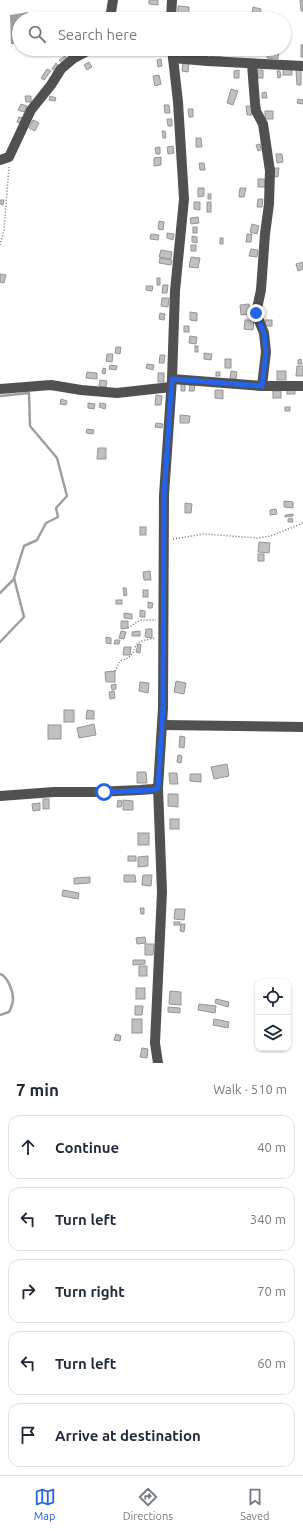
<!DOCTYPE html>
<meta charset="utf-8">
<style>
:root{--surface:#fff;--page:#f2f2f3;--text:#1f2937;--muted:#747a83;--line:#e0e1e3;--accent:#2563eb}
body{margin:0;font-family:Ubuntu,sans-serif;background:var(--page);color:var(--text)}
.controls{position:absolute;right:12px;bottom:12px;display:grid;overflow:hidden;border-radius:8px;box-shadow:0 1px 3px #0004}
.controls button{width:36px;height:36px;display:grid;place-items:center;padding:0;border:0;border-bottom:1px solid var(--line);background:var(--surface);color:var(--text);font:20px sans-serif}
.stop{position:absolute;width:12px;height:12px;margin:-9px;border:3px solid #2563eb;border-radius:50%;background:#fff}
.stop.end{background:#2563eb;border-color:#fff;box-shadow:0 1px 4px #0008}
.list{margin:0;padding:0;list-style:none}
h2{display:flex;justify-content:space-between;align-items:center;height:52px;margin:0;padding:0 16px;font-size:17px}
h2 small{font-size:13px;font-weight:400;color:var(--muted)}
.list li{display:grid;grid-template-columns:26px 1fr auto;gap:12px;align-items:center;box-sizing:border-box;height:64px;margin:0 8px 8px;padding:0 8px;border:1px solid var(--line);border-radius:12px}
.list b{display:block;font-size:15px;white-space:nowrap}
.list em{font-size:13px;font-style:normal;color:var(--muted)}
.icon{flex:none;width:22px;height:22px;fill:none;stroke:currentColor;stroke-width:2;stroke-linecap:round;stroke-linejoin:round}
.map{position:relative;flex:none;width:303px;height:1063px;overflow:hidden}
.search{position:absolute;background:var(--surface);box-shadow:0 1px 3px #0004;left:12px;right:12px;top:12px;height:44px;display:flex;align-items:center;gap:10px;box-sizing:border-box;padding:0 14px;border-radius:22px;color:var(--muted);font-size:15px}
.sheet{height:412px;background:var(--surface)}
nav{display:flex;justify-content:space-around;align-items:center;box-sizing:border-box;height:56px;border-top:1px solid var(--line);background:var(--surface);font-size:11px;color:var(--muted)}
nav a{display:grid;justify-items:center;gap:2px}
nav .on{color:var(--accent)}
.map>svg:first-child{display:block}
.water{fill:#9f9f9f}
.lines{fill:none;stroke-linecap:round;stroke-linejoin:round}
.stream{stroke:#9f9f9f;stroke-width:2.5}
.building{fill:#c0c0c0;stroke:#959595}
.path{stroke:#737373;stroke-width:1.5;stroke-dasharray:1 2;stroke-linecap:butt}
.minor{stroke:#515151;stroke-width:10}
.route{stroke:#2563eb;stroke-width:5}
</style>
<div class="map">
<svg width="303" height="1063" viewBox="0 0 303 1063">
<rect width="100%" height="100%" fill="#fff"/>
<!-- water -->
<path class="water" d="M28,12L29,17L32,19H19V44H11L10,15Z"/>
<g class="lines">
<!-- stream -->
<g class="stream">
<path d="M0,396L29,393L30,426L57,458L67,496L56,508L58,517L46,523L37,540L24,546L14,578L24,617L0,642"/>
<path d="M0,593L14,579"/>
<path d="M0,974C8,976 13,992 13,999C13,1004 11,1008 9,1012L0,1015"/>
</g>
</g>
<!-- building -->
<g class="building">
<path d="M149,0H158V5L149,4Z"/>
<path d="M300,0H303V11H301Z"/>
<path d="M178,6L189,7V18L178,17Z"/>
<path d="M253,7L261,9L260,15L252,14Z"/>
<path d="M146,13H155L154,19H146Z"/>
<rect x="301" y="45" width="2" height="12"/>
<path d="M186,49H194L195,56H186Z"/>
<path d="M212,49H223V56H220V59H212Z"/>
<path d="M268,49H279L278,59L267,58Z"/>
<path d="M65,56L68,60L63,64L59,60Z"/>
<path d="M161,59L162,66L158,67L157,60Z"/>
<path d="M89,62L92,67L87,70L84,65Z"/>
<path d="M183,62H189L188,72L182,71Z"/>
<path d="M56,63L59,66L55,71L52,69Z"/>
<path d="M47,69L51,71L44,80L41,78Z"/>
<rect x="283" y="69" width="9" height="6"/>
<path d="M239,70V78H234V71Z"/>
<path d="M257,70H263V78H258Z"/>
<path d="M296,70H301V85H297Z"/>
<path d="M277,71H280L281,77L278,78Z"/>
<path d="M159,75L161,84L155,86L153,76Z"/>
<path d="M231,89L238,91L233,105L227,103Z"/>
<path d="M266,92L267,98H262V93Z"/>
<path d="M25,96H31V102H26Z"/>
<path d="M50,96L56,98L55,101L49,100Z"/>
<path d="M298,99L303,100V104L297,103Z"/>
<path d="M21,104L27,106L24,112L18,110Z"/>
<path d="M164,105H169L170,113H165Z"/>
<path d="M246,106H252V115H247Z"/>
<path d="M188,109H193V117H189Z"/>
<rect x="265" y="111" width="8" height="8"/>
<path d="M19,117L24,118L22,124L17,122Z"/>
<path d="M167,119H172V126H168Z"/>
<path d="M33,120L39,123L35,131L29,128Z"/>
<path d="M162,131H165L166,138H163Z"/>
<path d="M196,138H201L202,147H196Z"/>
<path d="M260,144L261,150L258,151L256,145Z"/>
<path d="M173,146L174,153L168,154L167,147Z"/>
<path d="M160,147V154H156L155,148Z"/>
<path d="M276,154H282L283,162L277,163Z"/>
<path d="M161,157V165L154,166V158Z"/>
<path d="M199,163H204L205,170H200Z"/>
<path d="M274,168H279L278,177L273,176Z"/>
<rect x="258" y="179" width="7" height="8"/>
<path d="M198,188H204V196L198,197Z"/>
<path d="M240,188H246L244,197H239Z"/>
<rect x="208" y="194" width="3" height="5"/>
<path d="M258,199H263L262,207H257Z"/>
<path d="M0,200H4L3,205L0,204Z"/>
<path d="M194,202H200V210L194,209Z"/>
<rect x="207" y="202" width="4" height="10"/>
<path d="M198,217L199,223L191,224L190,218Z"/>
<path d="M159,221L164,222L163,230L158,229Z"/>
<path d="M252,224L259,226L257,234L250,232Z"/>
<rect x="193" y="227" width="4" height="6"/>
<path d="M167,233L174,234L173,240L167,238Z"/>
<path d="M151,234L159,235L158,240L150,239Z"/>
<path d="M247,234H252L251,242H246Z"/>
<path d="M192,236L197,237V243L192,242Z"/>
<rect x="220" y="238" width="3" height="6"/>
<rect x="191" y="245" width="5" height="6"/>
<path d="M251,249L258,250L257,257L249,256Z"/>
<path d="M161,250L172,252L171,259L159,257Z"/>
<path d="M191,257L200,258L198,268L189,267Z"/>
<path d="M160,258L172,260L171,265L159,263Z"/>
<path d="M303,262V269L298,271L296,264Z"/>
<path d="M0,274L6,275L4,283L0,282Z"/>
<rect x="157" y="278" width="3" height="7"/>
<path d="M163,285H168L167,293H162Z"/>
<path d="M146,286H153L152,291L146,290Z"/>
<path d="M162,298H169L168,307L161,306Z"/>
<path d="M249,304L250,314L241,315L240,305Z"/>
<path d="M190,312L197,313V321L190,320Z"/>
<path d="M160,313L165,314L164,320L159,319Z"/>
<path d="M245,320H254L253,330L244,329Z"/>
<rect x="265" y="320" width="7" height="6"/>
<rect x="184" y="326" width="5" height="6"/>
<path d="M190,336L197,337L196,344L189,343Z"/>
<rect x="195" y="346" width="3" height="6"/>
<path d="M116,347H121L120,354L115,353Z"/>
<path d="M204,353L212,354L211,360L204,359Z"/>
<path d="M107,354H113L112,362L106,361Z"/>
<path d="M160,355H165L164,363H159Z"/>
<rect x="225" y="359" width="6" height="9"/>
<path d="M301,359L302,364H298V360Z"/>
<path d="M147,364L154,365L153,370L146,368Z"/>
<path d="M110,365L117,366L116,370L109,369Z"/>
<path d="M297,366H303V376H296Z"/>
<path d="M103,368L106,369L105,374L102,373Z"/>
<path d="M231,371L237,372L236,379H230Z"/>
<rect x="277" y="371" width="9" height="9"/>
<path d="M87,372L97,373V379L86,378Z"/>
<rect x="216" y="372" width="4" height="4"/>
<rect x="158" y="373" width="6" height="9"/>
<path d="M100,380L107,381L106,387L99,386Z"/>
<path d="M181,383L185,384V391H181Z"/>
<path d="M190,384L195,385L194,391H189Z"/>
<rect x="287" y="389" width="8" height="5"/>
<path d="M215,390H223V399L215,398Z"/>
<rect x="273" y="391" width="8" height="7"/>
<path d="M156,395L162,396L161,405H155Z"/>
<path d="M61,399L67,401L66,405L60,404Z"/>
<path d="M88,403L95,404L94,409L88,408Z"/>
<path d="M100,403L106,404L105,409L99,407Z"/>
<rect x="285" y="407" width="5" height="4"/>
<path d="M180,415L190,416L189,423H180Z"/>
<path d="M156,423L163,424L162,428L155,427Z"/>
<path d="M87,429L94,430L93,434L86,433Z"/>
<path d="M98,448H106V459H97Z"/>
<path d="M284,501L293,502V508L284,507Z"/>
<path d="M185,503L192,504L191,513H185Z"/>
<path d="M276,509L277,514L270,515V510Z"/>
<path d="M293,514V516L285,517V515Z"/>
<path d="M292,518L293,522H288V519Z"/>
<rect x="140" y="527" width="6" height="8"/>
<path d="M259,542L270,543L269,553L258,552Z"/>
<rect x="258" y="554" width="6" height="7"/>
<path d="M150,571L151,580H144L143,572Z"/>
<path d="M123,588H126L127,595L124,596Z"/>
<rect x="143" y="590" width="5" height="7"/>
<rect x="116" y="600" width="6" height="4"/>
<path d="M148,602L153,603L152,608H148Z"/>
<path d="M140,610L145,611V617H140Z"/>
<path d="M124,613L132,614V619L124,618Z"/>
<path d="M121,621H128V628L121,629Z"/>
<path d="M146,629H152V638L145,637Z"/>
<path d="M121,631L126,632L124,639L119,638Z"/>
<path d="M140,631V636H132V632Z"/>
<path d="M106,637L111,638V644L106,643Z"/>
<path d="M115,640H120L119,644H114Z"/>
<path d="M138,644L141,645L140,653L136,652Z"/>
<path d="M124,647H131L130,655H123Z"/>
<path d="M115,671V682H106L105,672Z"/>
<path d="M176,681L186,683L184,694L174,692Z"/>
<path d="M140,682L149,683L148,693L139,691Z"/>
<path d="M116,684V689L112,690L111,685Z"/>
<path d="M114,691L115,698L110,699L109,692Z"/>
<rect x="64" y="710" width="10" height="12"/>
<path d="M87,710L94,711V719H86Z"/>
<path d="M94,724L96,735L79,738L77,728Z"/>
<rect x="48" y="725" width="13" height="14"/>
<path d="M180,736L185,737L184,748L179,747Z"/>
<path d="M178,755L182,756L181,763L177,762Z"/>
<path d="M227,764L229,776L214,779L211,767Z"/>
<path d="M137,772H146L147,783H137Z"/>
<path d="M169,773H177L178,784H170Z"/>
<path d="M190,774H201V782L190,781Z"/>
<path d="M168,794H178V807L168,806Z"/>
<rect x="43" y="799" width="6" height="10"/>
<path d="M118,800L122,801L121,807H117Z"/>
<path d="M123,800L133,801V810H123Z"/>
<path d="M40,803V810L33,811L32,804Z"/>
<rect x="170" y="819" width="9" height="10"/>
<rect x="138" y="833" width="11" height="12"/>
<rect x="128" y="856" width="8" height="5"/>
<path d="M148,856V866L138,867V857Z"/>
<path d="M124,875H135L136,882H124Z"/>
<path d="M143,875H152L151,886L142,885Z"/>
<path d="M90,877V883L74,884V878Z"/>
<path d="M63,890L79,893L78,899L62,896Z"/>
<path d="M140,908H144V914H141Z"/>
<path d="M175,909H185L184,920L174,919Z"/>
<rect x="174" y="922" width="6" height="3"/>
<path d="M181,924H185L184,932L180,931Z"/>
<path d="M145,937L146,943L137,944L136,938Z"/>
<path d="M145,944H154L153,955H145Z"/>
<path d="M133,960H145V964L133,965Z"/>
<rect x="139" y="966" width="8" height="10"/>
<rect x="136" y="988" width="9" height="11"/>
<path d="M170,991L181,992V1005L169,1004Z"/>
<path d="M216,999L229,1002L228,1007L215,1003Z"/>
<path d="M199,1004L216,1006L215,1013L198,1010Z"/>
<path d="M135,1006H143L142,1015H135Z"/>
<path d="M168,1007L180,1008V1013L168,1012Z"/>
<rect x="132" y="1019" width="10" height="14"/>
<path d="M214,1019L229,1022L228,1028L213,1025Z"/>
<path d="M116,1034L121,1036L120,1041L114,1040Z"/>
<path d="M142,1048L148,1049L147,1058L140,1057Z"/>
</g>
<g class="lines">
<!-- path -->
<g class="path">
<path d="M0,245L4,230L9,167"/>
<path d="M173,539L204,534L257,538L271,536L303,523"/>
<path d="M128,628L140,620H156"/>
<path d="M115,671L120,661C130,658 133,655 136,645L141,641L155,638"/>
</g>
<!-- minor -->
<g class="minor">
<path d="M110,19L113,0"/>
<path d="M171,19L172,0"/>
<path d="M173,58L207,61L303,66"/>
<path d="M252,64L255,103L256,111L263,124L270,171L269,204L265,234L261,290L256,313L264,333L266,352L262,386"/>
<path d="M0,160L9,157L31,110L51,85L61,69L74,58L91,49"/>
<path d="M172,379L262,386H303"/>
<path d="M0,389L51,385L81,390L117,393L171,387"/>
<path d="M162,725L303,727"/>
<path d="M0,796L54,792H95L140,790L153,789L158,788"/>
<path d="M158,1063L155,1043L162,892L158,788L163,708L164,495L172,379L175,291L184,199L178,102L172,49"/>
</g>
</g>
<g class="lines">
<!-- route -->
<path class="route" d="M104,792L153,790L158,788L163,708L164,495L172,379L262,386L266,352L264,333L256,313"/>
</g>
</svg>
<div class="controls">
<button><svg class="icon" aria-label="locate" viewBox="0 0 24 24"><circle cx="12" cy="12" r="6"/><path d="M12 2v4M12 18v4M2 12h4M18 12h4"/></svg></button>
<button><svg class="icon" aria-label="layers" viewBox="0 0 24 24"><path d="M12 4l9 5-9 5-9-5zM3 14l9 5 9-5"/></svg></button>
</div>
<div class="stop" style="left:104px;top:792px"></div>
<div class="stop end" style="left:256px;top:313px"></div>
<div class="search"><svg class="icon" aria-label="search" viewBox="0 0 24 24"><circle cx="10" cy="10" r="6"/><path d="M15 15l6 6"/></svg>Search here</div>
</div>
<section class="sheet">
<h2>7 min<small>Walk · 510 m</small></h2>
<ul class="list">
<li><svg class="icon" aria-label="ahead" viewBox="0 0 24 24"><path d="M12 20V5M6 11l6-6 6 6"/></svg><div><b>Continue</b></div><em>40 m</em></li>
<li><svg class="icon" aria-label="left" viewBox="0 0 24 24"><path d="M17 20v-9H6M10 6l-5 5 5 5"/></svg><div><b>Turn left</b></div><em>340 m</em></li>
<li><svg class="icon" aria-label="right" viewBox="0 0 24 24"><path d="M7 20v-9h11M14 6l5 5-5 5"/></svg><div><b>Turn right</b></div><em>70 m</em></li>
<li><svg class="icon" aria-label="left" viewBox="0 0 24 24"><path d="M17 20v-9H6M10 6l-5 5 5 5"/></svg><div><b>Turn left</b></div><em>60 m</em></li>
<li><svg class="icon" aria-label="arrive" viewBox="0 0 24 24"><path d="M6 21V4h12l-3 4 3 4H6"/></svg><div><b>Arrive at destination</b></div></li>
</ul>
</section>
<nav>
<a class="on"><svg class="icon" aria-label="map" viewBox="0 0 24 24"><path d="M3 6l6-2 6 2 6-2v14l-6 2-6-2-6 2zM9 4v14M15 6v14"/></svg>Map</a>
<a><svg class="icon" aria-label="directions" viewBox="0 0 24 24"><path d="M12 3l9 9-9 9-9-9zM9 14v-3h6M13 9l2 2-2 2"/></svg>Directions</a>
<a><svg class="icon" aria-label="saved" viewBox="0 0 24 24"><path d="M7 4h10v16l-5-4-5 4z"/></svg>Saved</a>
</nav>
